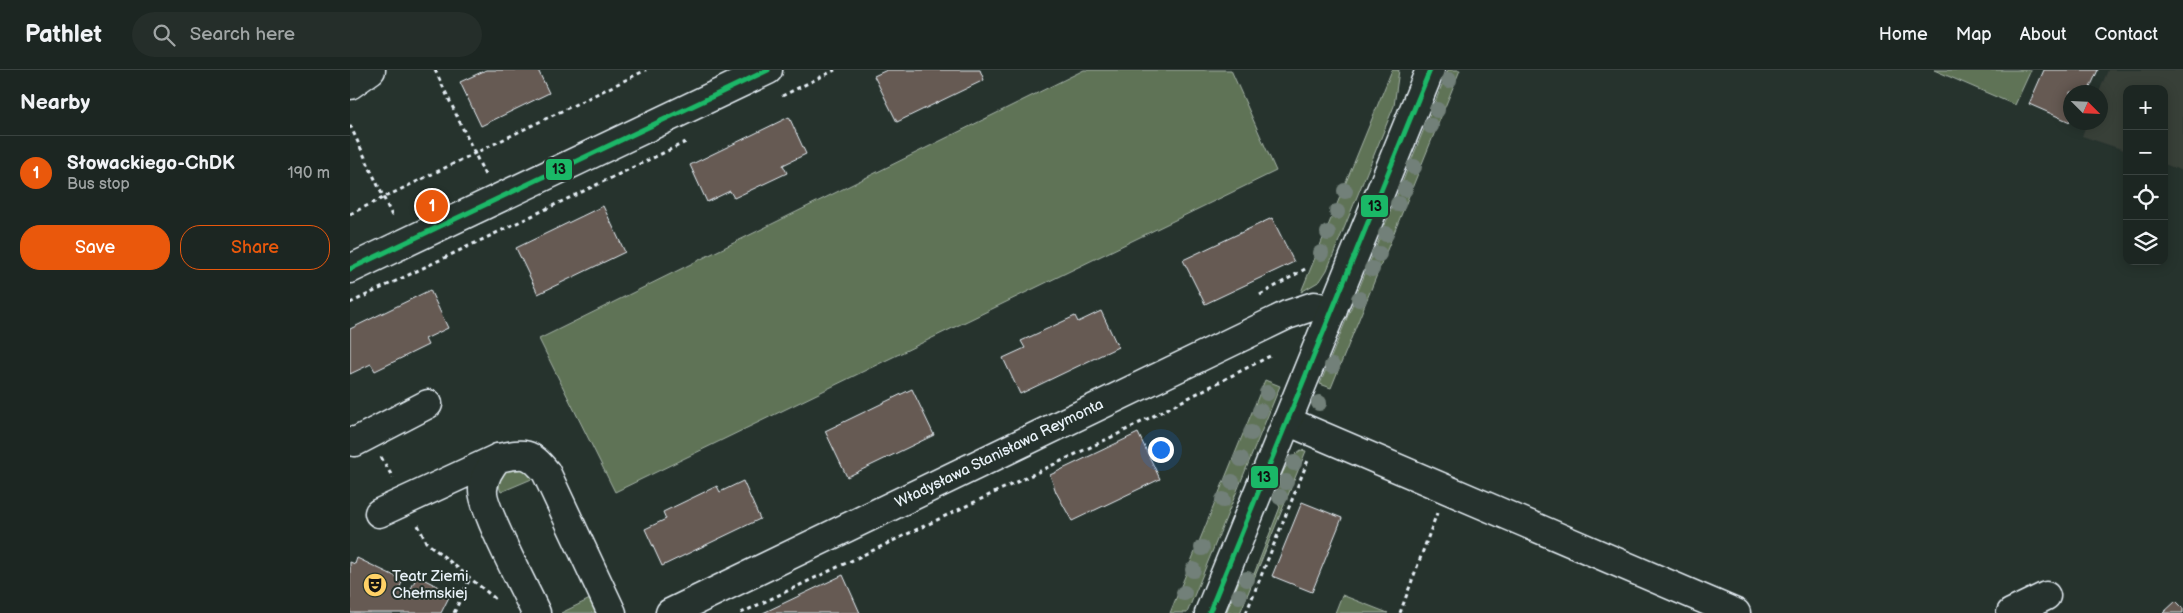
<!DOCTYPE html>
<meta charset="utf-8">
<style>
:root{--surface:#1c2622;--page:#252e2a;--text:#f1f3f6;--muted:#a0a5a5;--line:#3a4340;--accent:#ea580c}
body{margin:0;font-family:"Balsamiq Sans",sans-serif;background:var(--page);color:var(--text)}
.controls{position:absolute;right:15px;top:15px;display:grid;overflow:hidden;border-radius:10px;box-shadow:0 2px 12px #0003}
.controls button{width:45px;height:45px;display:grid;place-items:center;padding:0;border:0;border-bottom:1px solid var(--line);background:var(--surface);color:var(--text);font:25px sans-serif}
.compass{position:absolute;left:1713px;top:15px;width:45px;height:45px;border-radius:50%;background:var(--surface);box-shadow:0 2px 12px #0003;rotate:114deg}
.you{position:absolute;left:810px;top:379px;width:18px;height:18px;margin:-12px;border:4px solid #fff;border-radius:50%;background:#1a73e8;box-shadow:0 0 0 8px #1a73e833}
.badge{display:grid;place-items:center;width:32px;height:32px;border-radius:50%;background:var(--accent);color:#fff;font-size:16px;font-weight:700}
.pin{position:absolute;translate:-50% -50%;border:2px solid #fff;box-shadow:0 1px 5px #0006}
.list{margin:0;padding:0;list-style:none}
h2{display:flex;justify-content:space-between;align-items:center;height:65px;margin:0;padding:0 20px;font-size:21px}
h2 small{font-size:16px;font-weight:400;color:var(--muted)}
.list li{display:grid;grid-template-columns:32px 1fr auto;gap:15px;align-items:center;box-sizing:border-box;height:75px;padding:0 20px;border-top:1px solid var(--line)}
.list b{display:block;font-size:19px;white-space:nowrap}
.list p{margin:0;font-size:16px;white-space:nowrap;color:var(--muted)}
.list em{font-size:16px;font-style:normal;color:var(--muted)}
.actions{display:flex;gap:10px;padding:15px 20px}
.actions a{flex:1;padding:11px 0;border:1px solid var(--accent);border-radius:20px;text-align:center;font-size:18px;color:var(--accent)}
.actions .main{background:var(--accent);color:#fff}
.icon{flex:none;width:28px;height:28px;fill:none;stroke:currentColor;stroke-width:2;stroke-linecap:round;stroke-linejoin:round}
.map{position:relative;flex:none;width:1833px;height:543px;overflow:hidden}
header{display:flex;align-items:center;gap:30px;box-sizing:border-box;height:70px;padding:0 25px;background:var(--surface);border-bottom:1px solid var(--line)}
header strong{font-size:24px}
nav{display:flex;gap:28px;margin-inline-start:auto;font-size:18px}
.search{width:350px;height:45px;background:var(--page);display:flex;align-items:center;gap:12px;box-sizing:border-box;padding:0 18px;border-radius:28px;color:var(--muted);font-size:19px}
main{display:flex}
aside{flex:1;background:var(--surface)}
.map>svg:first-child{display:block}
.built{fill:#393f38}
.green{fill:#5f7356;stroke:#a4b2a7}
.building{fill:#665a53;stroke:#e8f1f8}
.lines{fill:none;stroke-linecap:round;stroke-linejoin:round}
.minor-casing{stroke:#e8f1f8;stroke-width:31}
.path{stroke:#e8f1f8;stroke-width:3;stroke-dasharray:4 4;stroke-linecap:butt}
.minor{stroke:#26332d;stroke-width:28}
.bus-1-casing{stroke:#26332d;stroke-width:9}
.bus-1{stroke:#1ab867;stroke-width:5}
.tree{fill:#728079}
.labels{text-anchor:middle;stroke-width:4;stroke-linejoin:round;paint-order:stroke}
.street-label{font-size:15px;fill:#e8f1f8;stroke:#26332d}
.poi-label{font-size:15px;fill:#e8f1f8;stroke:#26332d;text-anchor:start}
.line-badge{stroke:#26332d;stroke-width:2}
.pale-badge-label{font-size:14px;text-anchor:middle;font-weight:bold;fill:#111}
</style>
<header>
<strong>Pathlet</strong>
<div class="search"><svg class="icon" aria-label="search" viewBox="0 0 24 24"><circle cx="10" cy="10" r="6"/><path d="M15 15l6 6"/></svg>Search here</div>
<nav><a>Home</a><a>Map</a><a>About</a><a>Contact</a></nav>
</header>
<main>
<aside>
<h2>Nearby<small></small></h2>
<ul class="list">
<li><span class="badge">1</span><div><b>Słowackiego-ChDK</b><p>Bus stop</p></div><em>190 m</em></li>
</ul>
<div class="actions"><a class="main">Save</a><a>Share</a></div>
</aside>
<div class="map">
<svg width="1833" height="543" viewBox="0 0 1833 543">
<rect width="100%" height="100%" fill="#26332d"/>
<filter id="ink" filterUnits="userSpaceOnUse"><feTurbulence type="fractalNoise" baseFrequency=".02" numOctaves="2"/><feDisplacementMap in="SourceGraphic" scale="10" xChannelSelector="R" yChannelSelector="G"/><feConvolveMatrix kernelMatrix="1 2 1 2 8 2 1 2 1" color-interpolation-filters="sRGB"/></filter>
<g filter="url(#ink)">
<!-- built -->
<path class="built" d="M1758,0H1833V101L1814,94V19H1777V81L1732,66L1737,53L1750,52L1749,22Z"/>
<!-- green -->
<g class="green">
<path d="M734,0H881L926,101L265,422L189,269Z"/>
<path d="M1042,0H1049L1044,36L977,200L970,211L951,222Z"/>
<path d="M1098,0H1110L981,318L970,314Z"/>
<path d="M1584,0H1681L1665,35Z"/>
<path d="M915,310L930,316L837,543H820Z"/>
<path d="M951,380L956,381L890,543H876L890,509L894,506L904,504L930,437C918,423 937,389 951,380Z"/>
<path d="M161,396L176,397L184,408L151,422C146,410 151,404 161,396Z"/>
<path d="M992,525L1038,543H985Z"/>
<path d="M242,528L249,543H211Z"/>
</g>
<!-- building -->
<g class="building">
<path d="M136,0H188L199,23L131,56L110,12Z"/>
<path d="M537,0H630L634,10L547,52L524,6Z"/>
<path d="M1694,0H1748L1738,22H1720V52L1679,34Z"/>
<path d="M439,47L456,84L433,95L437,103L384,128L380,121L357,132L340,95Z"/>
<path d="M253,136L275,182L188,224L166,178Z"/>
<path d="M922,148L944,192L855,234L833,190Z"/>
<path d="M80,220L98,258L75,269L78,275L25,301L21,294L0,304V259Z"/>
<path d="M751,241L768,277L670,324L653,288L675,278L671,271L725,246L728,252Z"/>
<path d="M562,319L584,365L497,407L475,361Z"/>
<path d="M788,363L810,409L722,451L706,422L700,405Z"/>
<path d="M393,411L410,449L312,496L295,459L316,449L313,442L367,416L370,422Z"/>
<path d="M952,432L992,448L962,522L922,506Z"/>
<path d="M7,488L53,510L49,519L59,523L67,506L101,523L91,543H0V492L5,494Z"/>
<path d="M493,505L510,543H413Z"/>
<path d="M1826,531L1833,538V543H1813Z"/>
</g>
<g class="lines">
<!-- minor casing -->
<g class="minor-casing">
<g id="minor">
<path d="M0,15L21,0"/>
<path d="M0,199L418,0"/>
<path d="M937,351L1386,543"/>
<path d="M0,371L5,372L78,334"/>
<path d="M29,443L148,388"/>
<path d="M186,543C176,521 131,437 133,419C134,406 140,397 148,388C174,383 179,381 196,402L262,543"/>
<path d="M320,543L937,245L964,236L983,240"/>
<path d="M859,543L1080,0"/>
<path d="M1661,543L1696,526"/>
</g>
</g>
<!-- path -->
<g class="path">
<path d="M85,0L135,105"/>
<path d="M432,26L485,0"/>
<path d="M0,55L43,148"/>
<path d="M0,144L296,0"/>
<path d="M910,225L955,199"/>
<path d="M0,233L338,71"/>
<path d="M31,387L43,408"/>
<path d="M68,455L76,472L148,531"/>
<path d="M104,543L120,508"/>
<path d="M391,543L768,364L920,286"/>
<path d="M896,543L959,388"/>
<path d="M1050,543L1087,443"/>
</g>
<!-- minor -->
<use href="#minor" class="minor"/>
<!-- bus-1 casing -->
<g class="bus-1-casing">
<g id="bus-1">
<path d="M0,199L418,0"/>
<path d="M859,543L1080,0"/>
</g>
</g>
<!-- bus-1 -->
<use href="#bus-1" class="bus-1"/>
</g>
<!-- trees -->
<g class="tree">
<circle cx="1099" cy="10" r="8"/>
<circle cx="1087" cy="40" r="8"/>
<circle cx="1081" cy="56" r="8"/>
<circle cx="1064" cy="97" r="8"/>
<circle cx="1055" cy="119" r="8"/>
<circle cx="995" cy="121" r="8"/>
<circle cx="1048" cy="134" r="8"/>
<circle cx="987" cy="142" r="8"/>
<circle cx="978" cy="163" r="8"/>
<circle cx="1036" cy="164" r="8"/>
<circle cx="971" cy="183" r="8"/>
<circle cx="1029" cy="184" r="8"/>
<circle cx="1022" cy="199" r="8"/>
<circle cx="1009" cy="229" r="8"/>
<circle cx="982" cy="296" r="8"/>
<circle cx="917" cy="323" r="8"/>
<circle cx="969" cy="333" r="8"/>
<circle cx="910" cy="341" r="8"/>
<circle cx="901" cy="363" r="8"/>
<circle cx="891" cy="389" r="8"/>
<circle cx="944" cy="393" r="8"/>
<circle cx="882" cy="412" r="8"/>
<circle cx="936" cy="412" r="8"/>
<circle cx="930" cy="427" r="8"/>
<circle cx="873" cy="430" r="8"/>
<circle cx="852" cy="478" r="8"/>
<circle cx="843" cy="500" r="8"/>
<circle cx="897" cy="509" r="8"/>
<circle cx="834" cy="523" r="8"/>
<circle cx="889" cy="526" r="8"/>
</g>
</g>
<!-- icons -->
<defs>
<g id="theatre-disc" transform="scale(1.25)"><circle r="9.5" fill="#ffd166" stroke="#26332d"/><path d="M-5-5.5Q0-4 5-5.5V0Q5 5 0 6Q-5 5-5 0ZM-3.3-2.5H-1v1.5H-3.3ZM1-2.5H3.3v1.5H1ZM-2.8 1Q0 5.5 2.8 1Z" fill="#111"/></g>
</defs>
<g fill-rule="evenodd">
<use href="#theatre-disc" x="25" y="515"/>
</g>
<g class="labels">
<!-- street labels -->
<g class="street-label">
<text transform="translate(649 383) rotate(-26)" y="5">Władysława Stanisława Reymonta</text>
</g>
<!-- poi labels -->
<g class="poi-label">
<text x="42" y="511">Teatr Ziemi<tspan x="42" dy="17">Chełmskiej</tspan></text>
</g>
</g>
<g class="line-badge">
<rect x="195" y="88" width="28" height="23" rx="5" fill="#1ab867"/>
<rect x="1010" y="124" width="29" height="24" rx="5" fill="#1ab867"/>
<rect x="900" y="395" width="29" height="24" rx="5" fill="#1ab867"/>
</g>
<g class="pale-badge-label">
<text x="209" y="104">13</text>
<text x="1025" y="141">13</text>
<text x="914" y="412">13</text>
</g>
</svg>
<div class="controls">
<button>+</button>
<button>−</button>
<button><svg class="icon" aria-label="locate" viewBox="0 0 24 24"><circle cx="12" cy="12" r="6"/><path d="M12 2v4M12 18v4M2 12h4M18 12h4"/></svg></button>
<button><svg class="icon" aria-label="layers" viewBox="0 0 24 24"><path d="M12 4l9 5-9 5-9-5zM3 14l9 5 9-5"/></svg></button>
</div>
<svg class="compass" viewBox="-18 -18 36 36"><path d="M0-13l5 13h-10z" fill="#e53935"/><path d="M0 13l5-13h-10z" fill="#a0a5a5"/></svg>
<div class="you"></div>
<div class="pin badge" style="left:82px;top:136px">1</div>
</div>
</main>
